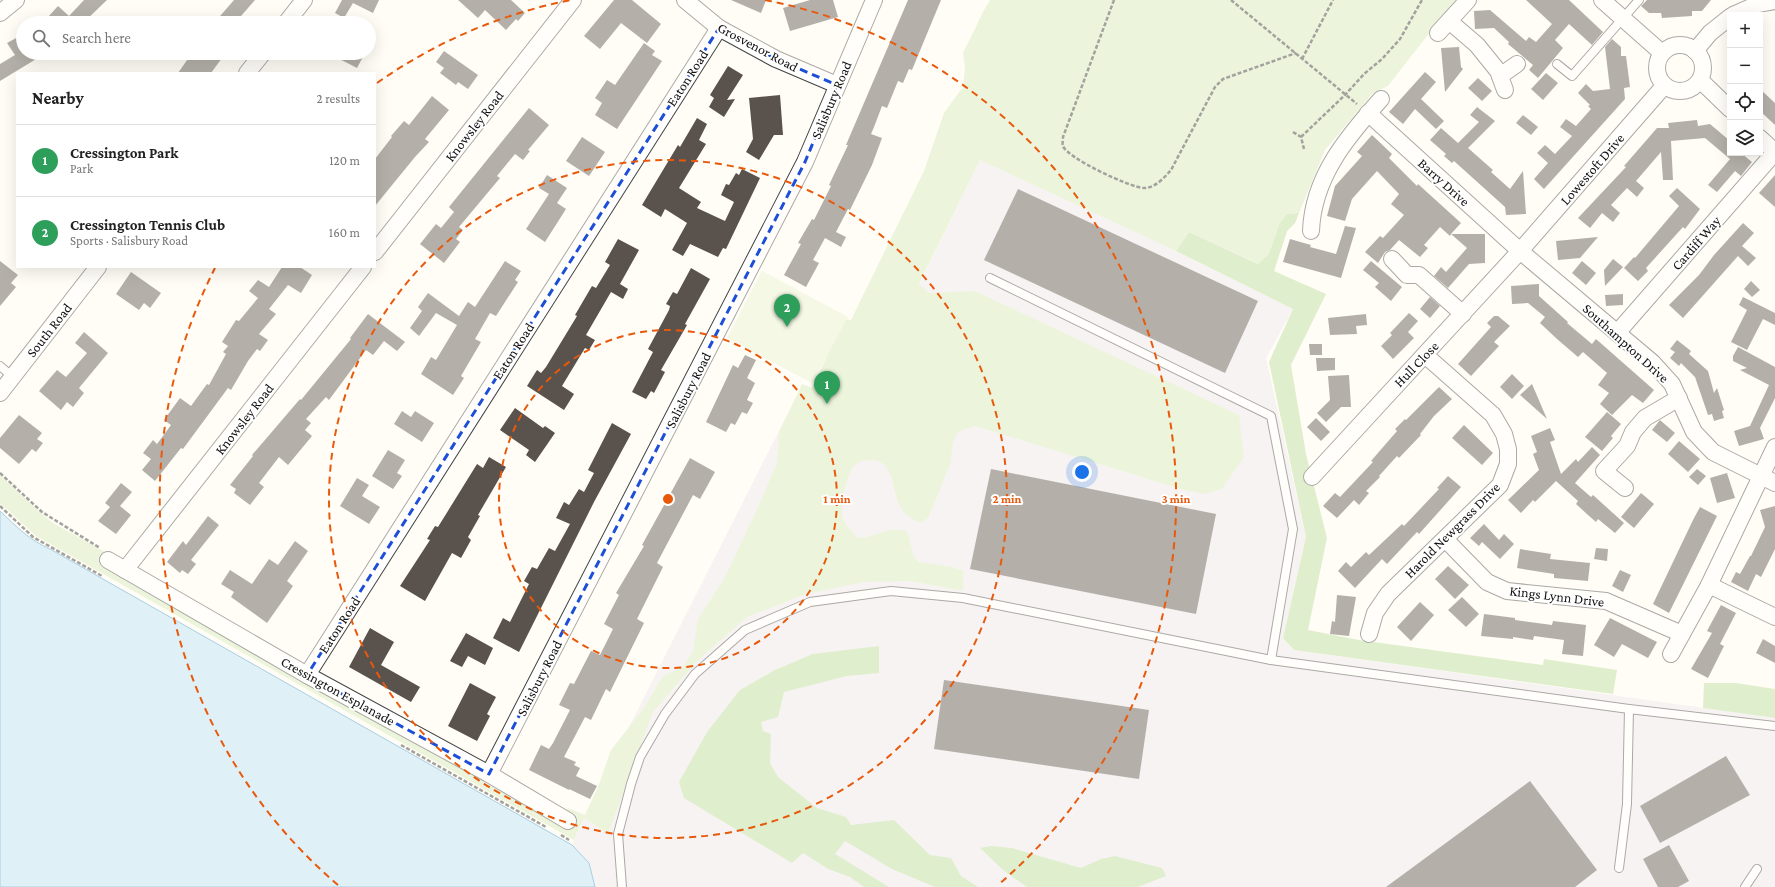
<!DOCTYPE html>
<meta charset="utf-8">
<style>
:root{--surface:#fff;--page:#f6f6f6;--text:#222;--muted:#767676;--line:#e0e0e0;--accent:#c4262e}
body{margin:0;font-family:"Crimson Pro",serif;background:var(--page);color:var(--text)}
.controls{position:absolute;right:12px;top:12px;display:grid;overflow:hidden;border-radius:0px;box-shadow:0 4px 16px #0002}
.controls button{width:36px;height:36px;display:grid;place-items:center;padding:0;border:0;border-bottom:1px solid var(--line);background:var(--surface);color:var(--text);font:20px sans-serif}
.you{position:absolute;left:1082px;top:472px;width:14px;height:14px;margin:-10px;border:3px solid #fff;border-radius:50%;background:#1a73e8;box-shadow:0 0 0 6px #1a73e833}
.badge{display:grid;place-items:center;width:26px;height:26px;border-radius:50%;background:var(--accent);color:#fff;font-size:13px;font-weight:700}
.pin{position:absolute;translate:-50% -33px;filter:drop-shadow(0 1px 2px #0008)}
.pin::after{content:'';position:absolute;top:21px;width:14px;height:12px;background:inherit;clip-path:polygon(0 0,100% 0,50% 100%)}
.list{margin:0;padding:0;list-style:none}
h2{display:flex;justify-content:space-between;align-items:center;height:52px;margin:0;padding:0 16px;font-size:17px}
h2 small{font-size:13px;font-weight:400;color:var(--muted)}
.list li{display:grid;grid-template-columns:26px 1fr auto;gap:12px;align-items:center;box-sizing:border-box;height:72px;padding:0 16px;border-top:1px solid var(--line)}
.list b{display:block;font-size:15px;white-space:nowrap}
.list p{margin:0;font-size:13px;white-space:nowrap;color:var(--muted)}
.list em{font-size:13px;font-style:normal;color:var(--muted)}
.icon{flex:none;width:22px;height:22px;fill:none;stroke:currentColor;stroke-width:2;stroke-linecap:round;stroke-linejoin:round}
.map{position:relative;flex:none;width:1775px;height:887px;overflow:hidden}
.search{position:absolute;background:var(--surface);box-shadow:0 4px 16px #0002;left:16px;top:16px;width:360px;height:44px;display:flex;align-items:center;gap:10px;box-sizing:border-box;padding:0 14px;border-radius:22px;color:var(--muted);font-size:15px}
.panel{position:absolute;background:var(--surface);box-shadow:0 4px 16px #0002;left:16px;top:72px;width:360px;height:196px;border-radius:0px}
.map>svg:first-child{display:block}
.industrial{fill:#eee6ef}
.green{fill:#d5ebbd}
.forest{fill:#b9dc9c}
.pitch{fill:#e6f2cf}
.water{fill:#b9e0f7;stroke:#3f96cf}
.building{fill:#5a524d}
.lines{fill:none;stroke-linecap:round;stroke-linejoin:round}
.lane-casing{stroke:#444;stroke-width:10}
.street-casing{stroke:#444;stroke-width:18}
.path{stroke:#333;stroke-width:2.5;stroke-dasharray:4 2;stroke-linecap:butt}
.lane{stroke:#fff;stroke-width:8}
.street{stroke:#fff;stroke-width:16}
.marked{fill:none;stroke:#1d4ed8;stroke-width:3;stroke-dasharray:8 5;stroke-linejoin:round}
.ring{fill:none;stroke:#e8590c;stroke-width:2;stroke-dasharray:7 5}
.labels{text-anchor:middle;stroke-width:4;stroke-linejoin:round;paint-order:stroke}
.street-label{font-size:14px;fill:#111;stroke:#fff}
.centre{fill:#e8590c;stroke:#fff;stroke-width:2}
.ring-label{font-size:12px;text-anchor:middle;font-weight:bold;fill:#e8590c;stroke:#fff;stroke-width:4;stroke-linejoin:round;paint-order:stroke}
</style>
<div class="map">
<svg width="1775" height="887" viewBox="0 0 1775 887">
<rect width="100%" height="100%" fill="#fffdf5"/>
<!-- industrial -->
<path class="industrial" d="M980,160L1142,234L1293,309L1266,358L1306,537L1283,638L1294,650L1775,718V887H595L589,863L572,845L592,800L785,419L873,379Z"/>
<!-- green -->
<path class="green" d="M990,0H1455L1388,86L1373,93L1325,150L1295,223L1287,231L1274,271L1189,232L1176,251L980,160L919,284L929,293L975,291L1239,415L1244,457L1222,489L1205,494L1184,490L975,426L958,432L953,442L950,464L941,487L928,518L921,523C912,519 905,516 900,506C892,492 895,461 872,460C865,460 860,461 855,465C846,473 840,507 843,518C845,525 853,532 858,538C877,537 887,526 907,531L914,557L919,562L952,567L964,571L963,591L910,581L864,582L806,594L747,617L696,662L653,712L608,834L584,818L574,840L36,536L0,503V475L44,516L55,524L109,554L280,664L484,780L483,783L487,784L488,782L566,813L568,808L585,815L598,787L611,750L643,709L663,676L683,667L693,651L698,619L725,577L763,496L777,462L779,432L802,384L812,388L844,319L851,320L924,171L944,113L963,87L965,67L963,53L984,10Z"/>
<!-- forest -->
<g class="forest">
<path d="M1299,213L1295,223L1287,231L1274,271L1326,294L1291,365L1306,454L1327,538L1308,630L1359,640L1543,665L1544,659L1617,670L1613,694L1294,650L1283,638L1306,537L1269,362L1293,309L1176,251L1189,232L1258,264L1269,254L1280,223L1287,214Z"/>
<path d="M879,646V673L847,676L784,692L778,717L761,722L763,731L771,734L770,763L778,777L817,808L846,817L851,825L894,820L930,855L951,858L961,876L978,887H935L892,869L845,841L835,854L889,887H864L850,877L828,869L803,853L792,863L684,798L679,782L707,732L740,690L775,670L813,654Z"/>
<path d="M1704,683H1736L1775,689V718L1703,708Z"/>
<path d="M991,846L1012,848L1081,868L1101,859L1115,856L1162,868L1166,876L1138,887H1027L1003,870L980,848Z"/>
</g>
<!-- pitch -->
<path class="pitch" d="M762,271L848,317L812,383L727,338Z"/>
<!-- water -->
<path class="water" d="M0,511C16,526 29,540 50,549L572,845L589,863L595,887H0Z"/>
<!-- building -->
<g class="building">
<path d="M84,0H107L83,23H55L48,17L58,6L69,16Z"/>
<path d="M234,0H255L241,16L249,23H214Z"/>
<path d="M342,0H379L373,13L353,3L344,18L335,13Z"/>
<path d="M458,0H511L525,13L518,21L516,19L506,30L485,10L478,18Z"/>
<path d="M614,0H632L661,24L647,43L621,23L600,49L584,36Z"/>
<path d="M731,0H766L761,13Z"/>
<path d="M810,0H833L838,17L790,31L783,8Z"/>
<path d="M908,0H941L912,70L909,69L903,83L898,81L887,108L882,106L874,127L871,134L882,138L872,165L850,210L848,209L836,232L846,237L841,247L825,238L813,260L819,263L806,287L784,275L801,244L798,243L812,219L814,220L831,186L829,185L848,145H846Z"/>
<path d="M1526,0H1569L1603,32L1592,45L1569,24L1555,40L1563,48L1538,78L1529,70L1533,65L1508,44L1509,42L1494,28L1475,29L1474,11L1490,10L1526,41L1529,37L1536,42L1552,24Z"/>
<path d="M1647,0H1711L1702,11H1692V16L1662,18L1661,13H1649L1641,6Z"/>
<path d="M18,37L23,46V53H46L0,81V64L15,55L7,43Z"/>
<path d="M1612,39L1621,47V56H1626L1630,87L1624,88L1625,99L1544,189L1534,179L1548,163L1537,153L1545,145L1555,154L1572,136L1560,127L1566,119L1576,126L1591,109L1588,106L1590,105L1578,93L1586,84L1593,91L1610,89L1605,47Z"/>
<path d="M644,43L655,51L652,55L662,61L617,129L595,115L602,103L595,98L607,80L615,85Z"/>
<path d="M1459,47L1461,67L1463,69L1445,92L1441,48Z"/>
<path d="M444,51L478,75L468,89L458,82L456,85L440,73L444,68L436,62Z"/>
<path d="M192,53H215L222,58L211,73H178Z"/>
<path d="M328,53H365L357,68Z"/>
<path d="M728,66L743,75L727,100L735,99L724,117L709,107L714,98L710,95Z"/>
<path d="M1425,72L1436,82L1421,99L1444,121L1436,129L1415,109L1403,124L1389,112Z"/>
<path d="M1546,73L1558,83L1543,100L1531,89Z"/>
<path d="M1478,78L1492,91L1482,101L1468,88Z"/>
<path d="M1760,89L1775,103V125L1760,111Z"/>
<path d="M780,95L783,135H774L759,160L746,152L753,139L749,98Z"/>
<path d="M432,96L449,110L425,139L429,142L415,157L375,206V159L392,137L391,136L404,121L409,125Z"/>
<path d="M1477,107L1495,121L1468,148L1493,170L1491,172L1510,189L1523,171L1526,214L1506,215L1505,207L1454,161L1452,163L1444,156L1446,154L1430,140L1441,128L1458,143L1479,122L1470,115Z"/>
<path d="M529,108L549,125L528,150L530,151L523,160L515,154L497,176L500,178L459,227L463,230L456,239L460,242L444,263L420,244L436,224L441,228L454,212L449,207Z"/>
<path d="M1523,115L1538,127L1531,135L1516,123Z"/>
<path d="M697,118L707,124L699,140L706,144L679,188L701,202L697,208L725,221L734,202L721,195L726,184L729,185L736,173L739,175L742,169L760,178L726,249L723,248L718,257L690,244L683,256L672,250L687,223L665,209L661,217L642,205L678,145L680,147Z"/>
<path d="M1697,120L1698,126L1710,124L1730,141V153H1741L1752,162L1741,176L1735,171L1717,192L1708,185L1730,159L1705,138L1671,141L1673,180H1663L1661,152L1636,181L1644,188L1637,197L1627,188L1611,205L1620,213L1613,222L1602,213L1590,228L1578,218L1626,167L1624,166L1657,128H1669L1668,123Z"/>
<path d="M1372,135L1392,154L1389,158L1417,186L1418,184L1461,223L1451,234H1485V263L1469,264L1448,288L1434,276L1441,267L1446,272L1467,248L1451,234L1450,236L1440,227L1424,245L1428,248L1420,257L1399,240L1390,250L1385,252L1378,263L1365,252L1380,236L1383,238L1404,215L1391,204L1399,194L1377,171L1352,199L1345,221L1327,216L1335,186L1362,156L1357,152Z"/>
<path d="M582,137L605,152L589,176L566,161Z"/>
<path d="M547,175L567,188L557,203L566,209L545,242L526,229L549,194L539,188Z"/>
<path d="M1775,175V207L1759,193Z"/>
<path d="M1677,188L1700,209L1685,229L1683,227L1646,268L1648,271L1638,281L1624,268L1634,257L1635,258L1679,206L1669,196Z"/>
<path d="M1018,189L1258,301L1225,373L984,260Z"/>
<path d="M1743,223L1754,233L1742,246L1756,258L1748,266L1738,256L1683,318L1669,305L1699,275L1714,255Z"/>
<path d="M1345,226L1356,228L1341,278L1283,262L1290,239L1311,245L1310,247L1336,254Z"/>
<path d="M1598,237L1580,258L1558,260L1556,241Z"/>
<path d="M618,239L639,250L620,284L628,289L623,299L611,292L586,335L595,340L589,350L585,348L562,386L574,394L564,410L527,386L537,370L541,373L546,367L577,316L575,315L592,286L596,288L610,265L605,262Z"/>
<path d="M1613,259L1623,267L1605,286L1604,270Z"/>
<path d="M0,261L18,275L11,283L16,287L0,306Z"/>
<path d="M505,261L521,271L515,280L518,282L496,316L490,313L475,339L481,342L461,376L464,378L453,395L421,374L431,357L436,360L457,325L436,313L419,336L410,328L422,311L418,307L428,293L459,316L468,302L475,307Z"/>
<path d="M1371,261L1402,287L1391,301L1375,287L1379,283L1363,270Z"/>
<path d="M1582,261L1596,273L1586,285L1572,273Z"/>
<path d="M282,267H300L312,275L301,293L288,285L269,309L276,314L259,334L268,340L260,351L257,349L248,361L231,390L228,388L183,449L181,448L155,481L142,470L151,459L143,453L153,440L157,444L171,425L164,420L180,398L191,406L207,384L209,385L226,354L223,352L228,346L222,342L236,320L239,321L258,298L249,291L258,280L269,287Z"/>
<path d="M691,268L710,279L685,324L687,325L661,370L665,372L654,393L651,391L646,399L632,392L653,352L648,349L669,310L670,306L666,304L673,292L677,294Z"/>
<path d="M131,272L161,293L150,308L144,303L139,310L116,294Z"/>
<path d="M1751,281L1760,290L1752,297L1744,289Z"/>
<path d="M1539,284V296L1568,322L1567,323L1592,344L1596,339L1654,390L1643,403L1632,395L1612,415L1600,404L1609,393L1598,385L1607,373L1583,352L1578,357L1557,339L1540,323L1545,317L1528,303L1512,304L1511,286Z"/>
<path d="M1623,294V305L1606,306L1605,295Z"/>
<path d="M1430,297L1440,306L1430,318L1420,309Z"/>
<path d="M1743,297L1775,313V325L1763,319L1747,350L1731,342L1747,310L1739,305Z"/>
<path d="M1409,313L1418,321L1408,332L1414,338L1393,359L1381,346L1392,335L1390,333Z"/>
<path d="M368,314L405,342L397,351L384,341L373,355L366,350L329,400L326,397L306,419L311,423L305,430L312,436L288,465L279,457L259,483L264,487L250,505L234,493L236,489L230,485L253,456L252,455L300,399L301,400L351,339L350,338Z"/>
<path d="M1366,314L1367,325L1356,326L1357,334L1330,335L1328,318Z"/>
<path d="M1494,316H1498L1510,326L1494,342L1499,346L1471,376L1458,364L1491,327L1487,323Z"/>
<path d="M84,332L108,353L79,388L84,393L73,407L67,402L61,410L39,391L57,370L66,377L87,353L75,343Z"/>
<path d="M1677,340L1691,351L1689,354L1708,371L1714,393L1717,388L1724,410L1722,411L1724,418L1714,421L1712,414L1708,415L1695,377L1681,363L1679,366L1670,358L1675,352L1670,349Z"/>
<path d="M1309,344H1322V355H1310Z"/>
<path d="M1738,347L1775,367V398L1760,428L1764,439L1739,446L1734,431L1750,426L1769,385L1740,370L1747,368L1733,361V356Z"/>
<path d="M745,355L756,360L747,378L755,383L747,400L753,403L747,414L742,412L735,425L731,423L726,432L706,422L733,365L738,368Z"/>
<path d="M1316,358H1335V370L1317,371Z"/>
<path d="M1512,374L1524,386L1512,399L1500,387Z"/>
<path d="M1349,375L1351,407H1341L1326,422L1317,413L1330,400L1328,376Z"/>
<path d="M1532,384L1547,419L1520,395Z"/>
<path d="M1439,387L1452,399L1434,416L1420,434L1421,435L1399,458L1397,456L1379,476L1380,477L1366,491L1369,493L1359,505L1354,500L1337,518L1323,506L1335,493L1340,497L1373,462L1371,461L1397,431L1395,429L1405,419L1406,420Z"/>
<path d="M515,408L543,428L545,426L555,433L535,462L526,455L529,450L500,430Z"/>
<path d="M402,411L411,417L415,411L434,423L422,442L394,424Z"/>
<path d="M1607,412L1621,424L1611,436L1613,438L1602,451L1585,437Z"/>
<path d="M19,415L42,433L37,439L43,443L36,452L32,449L19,464L0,448V438Z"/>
<path d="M1316,418L1330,432L1321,441L1307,427Z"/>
<path d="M1660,420L1675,433L1667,442L1652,430Z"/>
<path d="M612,423L631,434L594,502L519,652L493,638L503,618L510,622L529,584L524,581L532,567L537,569L549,548L555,551L570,524L556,518L564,502L569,505L579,489L584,492L594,473L588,470Z"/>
<path d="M1464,425L1493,453L1482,465L1452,438Z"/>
<path d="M1550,428L1555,440L1550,442L1561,474L1576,459L1578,462L1592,447L1600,455L1575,483L1591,497L1593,495L1624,523L1615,533L1598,519L1596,522L1588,515L1576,504L1578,501L1556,481L1535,502L1533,500L1521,513L1508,500L1539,470L1533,454L1537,452L1531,436Z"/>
<path d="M1679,441L1700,459L1688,472L1668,454Z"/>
<path d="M388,450L405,460L397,473L402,476L393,489L372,476Z"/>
<path d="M489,457L506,467L478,515L480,516L468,537L471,540L461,558L452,553L425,601L400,586L430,540L427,539L435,526L438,527L477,464L483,468Z"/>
<path d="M690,458L715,472L700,499L693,495L657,563L663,567L637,619L644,623L610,692L606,689L591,720L585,717L564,757L576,762L574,765L580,768L576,776L597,786L590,799L569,789V790L529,770L541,745L549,749L553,743L570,710L559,705L570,683L574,684L591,651L600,655L613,629L604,624L619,595L616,593L644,546L642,545Z"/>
<path d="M991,469L1216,514L1196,614L970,569Z"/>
<path d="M1697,469L1706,476L1698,485L1689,477Z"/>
<path d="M1727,473L1735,498L1717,503L1710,478Z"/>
<path d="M1448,476L1461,487L1419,534L1417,532L1387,564L1382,559L1355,588L1338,571L1346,562L1351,567L1366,552L1369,555L1402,524L1404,526L1439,489L1437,488Z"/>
<path d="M357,478L369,485L362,496L380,507L369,524L340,506Z"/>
<path d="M121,483L132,492L120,506L131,515L116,534L98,521L110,507L105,503Z"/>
<path d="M1641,493L1654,504L1634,528L1621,517Z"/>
<path d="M1775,506V549L1761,577L1756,574L1748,591L1731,582L1736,572L1740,574L1750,556H1751L1765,527L1760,510Z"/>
<path d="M1700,507L1717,516L1669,613L1653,604L1693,520Z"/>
<path d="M208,516L219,525L191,560L196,564L188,574L182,570L180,573L167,562L183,541L186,545Z"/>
<path d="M1484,524L1499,540L1504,534L1514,544L1500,559L1482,542L1479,546L1470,538Z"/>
<path d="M295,541L308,551L287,581L293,586L267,623L231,597L234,592L221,584L230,570L252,584L269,559L278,565Z"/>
<path d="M1596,548L1608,549L1607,561L1594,559Z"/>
<path d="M1520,549L1551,554L1550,559L1590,563L1588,581L1554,578V574L1517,568Z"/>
<path d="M1448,566L1469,585L1455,599L1435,579Z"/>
<path d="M1620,570L1631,575L1623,592L1612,586Z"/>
<path d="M1337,595L1356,597L1349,636L1330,634L1332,621L1335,622Z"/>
<path d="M1462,597L1479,614L1466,627L1448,610Z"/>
<path d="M1420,602L1434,615L1411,641L1397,627Z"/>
<path d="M1721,605L1736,613L1720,644L1724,646L1708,678L1691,669L1712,633L1707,631Z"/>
<path d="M1484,614L1515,618V620L1552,625L1553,621L1586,625L1583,656L1562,654L1564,640L1534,636L1533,640L1513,637V639L1481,636Z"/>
<path d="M1610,618L1657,642L1648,658L1622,644L1614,657L1594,645Z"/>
<path d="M370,628L394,642L381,665L420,687L411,702L349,667Z"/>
<path d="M466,633L493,648L485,665L468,656L462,667L450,661Z"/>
<path d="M1763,639L1775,646V663L1756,653Z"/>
<path d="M944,680L1149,710L1139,779L934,749Z"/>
<path d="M470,683L496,697L487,714L490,716L477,741L448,726Z"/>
<path d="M1726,756L1750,795L1660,843L1640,806Z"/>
<path d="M1530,781L1597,870L1575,887H1386Z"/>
<path d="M1669,845L1689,881L1678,887H1658L1643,859Z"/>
</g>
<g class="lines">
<!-- lane casing -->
<g class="lane-casing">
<g id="lane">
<path d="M1557,64L1572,76L1639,0"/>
<path d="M990,278L1271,416L1293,529L1271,660"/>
<path d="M0,366L13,377"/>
<path d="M1619,868L1627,804L1629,709"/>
<path d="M622,887L618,834L631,784L640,757L665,714L695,674L745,630L810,602L891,591L963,598L1271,660L1629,709L1775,726"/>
<path d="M1745,887L1757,869"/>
</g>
</g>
<!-- street casing -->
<g class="street-casing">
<g id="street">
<path d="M685,0L719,28L776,59L837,85"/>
<path d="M1602,0L1662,53"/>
<path d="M0,13L16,0"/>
<path d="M1733,15L1758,4L1775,1"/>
<path d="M1449,21L1477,45L1498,71L1505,90"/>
<path d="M286,23L304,0"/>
<path d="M1438,33L1468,0"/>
<circle cx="1680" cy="68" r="23"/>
<path d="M1695,51L1710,33L1730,17"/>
<path d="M247,73L263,53"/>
<path d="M1500,76L1517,64"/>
<path d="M1700,80L1730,109"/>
<path d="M1368,113L1520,251L1653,363L1672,384L1694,432L1713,452L1775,483"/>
<path d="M1760,138L1775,152"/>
<path d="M1311,231C1313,177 1347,137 1381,99"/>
<path d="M375,252L573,0"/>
<path d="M1392,259L1407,275H1419L1463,314"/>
<path d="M1617,333L1775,152"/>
<path d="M0,393L98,267"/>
<path d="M1312,477L1520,251L1664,86"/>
<path d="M1625,488L1604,471L1627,446L1633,432L1645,418L1679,398"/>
<path d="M1445,539L1487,582L1507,591L1606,601L1682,634"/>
<path d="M108,560L307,675L489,774L568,821"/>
<path d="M125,570L363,267"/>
<path d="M1709,585L1775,617"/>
<path d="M1369,634L1375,613L1388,594L1500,485L1508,464V449L1504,434L1493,415L1425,355"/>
<path d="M1671,654L1709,585L1775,447"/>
<path d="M307,675L719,28"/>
<path d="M489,774L805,162L874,0"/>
</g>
</g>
<!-- path -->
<g class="path">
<path d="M1114,0L1063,137C1063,140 1062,144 1063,146C1067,158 1131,188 1144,188C1155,188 1164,178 1171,170L1215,87L1223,79L1296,53"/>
<path d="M1231,0L1357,104"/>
<path d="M1302,59L1333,0"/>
<path d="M1293,132L1301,137L1304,149"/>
<path d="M1301,137L1345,95L1364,74L1382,59L1400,39L1422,0"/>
<path d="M0,473L42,512L100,548"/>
<path d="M0,506L33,537L102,576"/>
<path d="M401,745L546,827"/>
<path d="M561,835L569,840"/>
</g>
<!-- lane -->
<use href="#lane" class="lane"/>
<!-- street -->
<use href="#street" class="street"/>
</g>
<!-- marked area -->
<path d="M0 0H1775V887H0ZM719,28L776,59L837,85L805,162L489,774L307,675Z" fill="#fffdf5" fill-opacity=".55" fill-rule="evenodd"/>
<path class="marked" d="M719,28L776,59L837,85L805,162L489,774L307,675Z"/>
<!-- distance rings -->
<g class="ring">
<circle cx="668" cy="499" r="169"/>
<circle cx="668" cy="499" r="339"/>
<path d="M338 885A508 508 0 0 1 215 268M377 83A508 508 0 0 1 571 0M765 0A508 508 0 0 1 998 885"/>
</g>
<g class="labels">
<!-- street labels -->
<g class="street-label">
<text transform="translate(758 47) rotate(28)" y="5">Grosvenor Road</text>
<text transform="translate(687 78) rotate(-57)" y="5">Eaton Road</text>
<text transform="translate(831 100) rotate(-67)" y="5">Salisbury Road</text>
<text transform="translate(474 126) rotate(-52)" y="5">Knowsley Road</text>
<text transform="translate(1592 169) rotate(-49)" y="5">Lowestoft Drive</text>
<text transform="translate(1444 182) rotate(42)" y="5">Barry Drive</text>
<text transform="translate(1696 243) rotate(-49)" y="5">Cardiff Way</text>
<text transform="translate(49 330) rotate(-52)" y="5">South Road</text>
<text transform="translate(1626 343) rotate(42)" y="5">Southampton Drive</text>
<text transform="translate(513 351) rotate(-57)" y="5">Eaton Road</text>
<text transform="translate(1416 364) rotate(-46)" y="5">Hull Close</text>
<text transform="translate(688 390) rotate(-63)" y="5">Salisbury Road</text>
<text transform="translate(244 419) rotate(-52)" y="5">Knowsley Road</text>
<text transform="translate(1452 530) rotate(-45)" y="5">Harold Newgrass Drive</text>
<text transform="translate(1557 596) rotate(7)" y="5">Kings Lynn Drive</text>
<text transform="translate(339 625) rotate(-57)" y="5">Eaton Road</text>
<text transform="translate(539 678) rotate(-63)" y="5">Salisbury Road</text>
<text transform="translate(338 691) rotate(29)" y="5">Cressington Esplanade</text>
</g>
</g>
<circle cx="668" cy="499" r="6" class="centre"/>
<g class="ring-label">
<text x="837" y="503">1 min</text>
<text x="1007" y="503">2 min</text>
<text x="1176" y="503">3 min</text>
</g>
</svg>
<div class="controls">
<button>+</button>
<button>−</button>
<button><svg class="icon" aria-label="locate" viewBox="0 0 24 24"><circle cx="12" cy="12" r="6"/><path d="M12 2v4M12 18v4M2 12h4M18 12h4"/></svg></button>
<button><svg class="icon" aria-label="layers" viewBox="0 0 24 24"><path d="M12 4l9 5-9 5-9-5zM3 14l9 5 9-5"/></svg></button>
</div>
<div class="you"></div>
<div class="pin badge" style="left:827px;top:404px;background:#2e9e5b">1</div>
<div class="pin badge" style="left:787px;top:327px;background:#2e9e5b">2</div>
<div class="search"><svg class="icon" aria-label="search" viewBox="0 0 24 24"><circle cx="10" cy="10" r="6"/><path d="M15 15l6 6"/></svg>Search here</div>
<section class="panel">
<h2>Nearby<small>2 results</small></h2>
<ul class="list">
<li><span class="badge" style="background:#2e9e5b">1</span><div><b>Cressington Park</b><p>Park</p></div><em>120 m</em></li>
<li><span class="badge" style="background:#2e9e5b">2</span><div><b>Cressington Tennis Club</b><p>Sports · Salisbury Road</p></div><em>160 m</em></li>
</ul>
</section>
</div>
